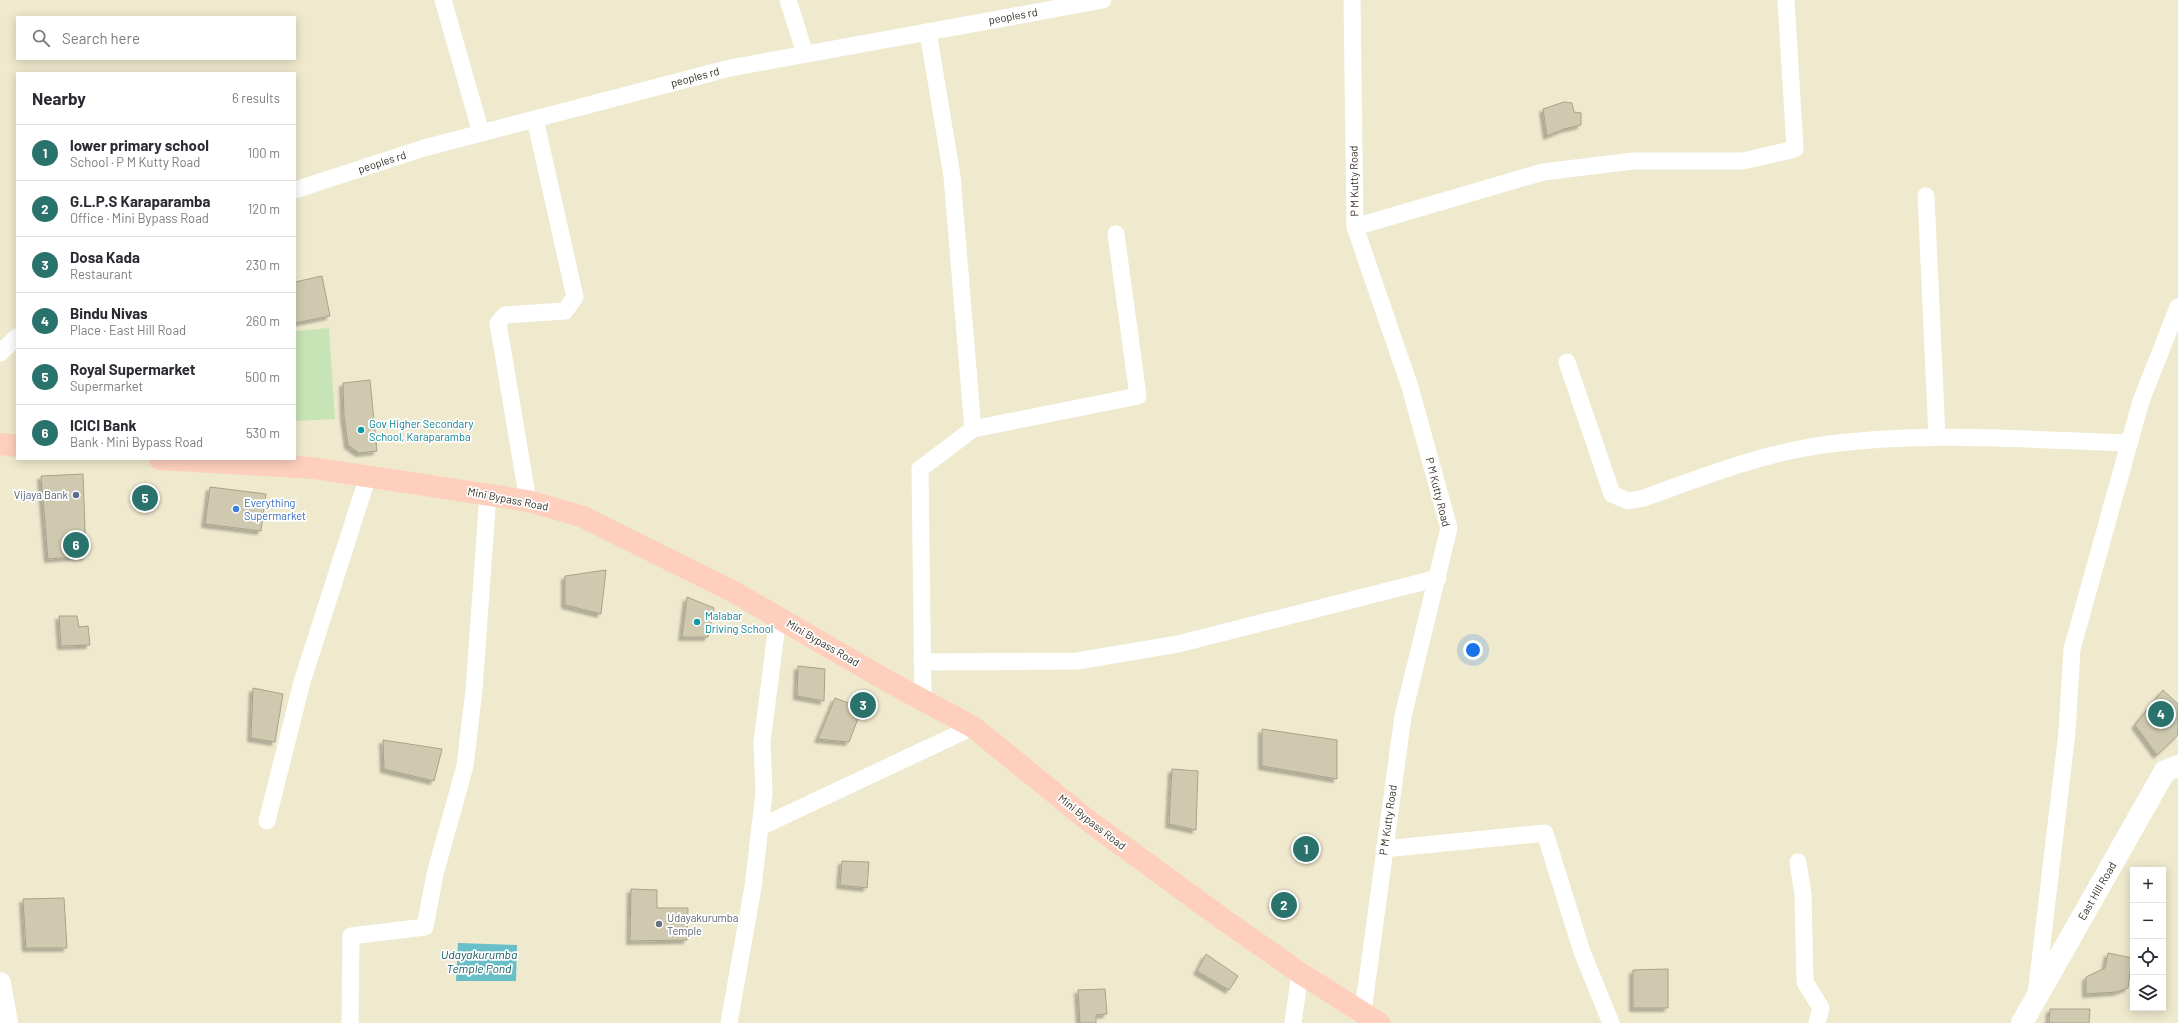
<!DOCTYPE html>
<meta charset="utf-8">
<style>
:root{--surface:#fff;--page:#f7f7f7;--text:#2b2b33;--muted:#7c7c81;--line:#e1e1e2;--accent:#2a736c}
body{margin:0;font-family:Barlow,sans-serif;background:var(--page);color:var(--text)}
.controls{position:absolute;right:12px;bottom:12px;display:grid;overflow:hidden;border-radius:0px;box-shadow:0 2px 10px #0003}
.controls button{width:36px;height:36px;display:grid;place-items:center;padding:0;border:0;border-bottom:1px solid var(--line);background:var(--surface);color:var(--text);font:20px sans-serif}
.you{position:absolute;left:1473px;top:650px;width:14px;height:14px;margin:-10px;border:3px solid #fff;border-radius:50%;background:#1a73e8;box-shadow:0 0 0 6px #1a73e833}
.badge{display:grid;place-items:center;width:26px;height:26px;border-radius:50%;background:var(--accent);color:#fff;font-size:13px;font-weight:700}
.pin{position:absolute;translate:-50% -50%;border:2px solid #fff;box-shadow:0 1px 4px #0006}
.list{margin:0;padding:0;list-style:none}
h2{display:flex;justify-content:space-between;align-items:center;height:52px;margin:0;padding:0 16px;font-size:17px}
h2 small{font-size:13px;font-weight:400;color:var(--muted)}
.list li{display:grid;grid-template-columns:26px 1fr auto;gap:12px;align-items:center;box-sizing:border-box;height:56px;padding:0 16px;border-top:1px solid var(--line)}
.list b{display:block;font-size:15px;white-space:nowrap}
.list p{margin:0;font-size:13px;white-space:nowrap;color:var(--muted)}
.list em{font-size:13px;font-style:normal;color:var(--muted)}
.icon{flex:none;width:22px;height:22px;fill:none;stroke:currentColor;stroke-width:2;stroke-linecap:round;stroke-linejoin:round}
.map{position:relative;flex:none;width:2178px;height:1023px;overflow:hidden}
.search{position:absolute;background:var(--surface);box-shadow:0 2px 10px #0003;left:16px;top:16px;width:280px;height:44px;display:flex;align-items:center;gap:10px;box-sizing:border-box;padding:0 14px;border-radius:0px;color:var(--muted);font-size:15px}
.panel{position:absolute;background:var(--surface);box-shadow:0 2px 10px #0003;left:16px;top:72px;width:280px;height:388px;border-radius:0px}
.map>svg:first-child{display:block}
.green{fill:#c6e4b5}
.water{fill:#69bfc8}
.building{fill:#cfcaaf;stroke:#a8a389;filter:url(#shadow)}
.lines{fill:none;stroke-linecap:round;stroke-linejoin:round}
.street{stroke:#fff;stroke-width:17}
.secondary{stroke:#fff;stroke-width:22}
.primary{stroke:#fecfbd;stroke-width:22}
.culture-dot{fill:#0f9aa8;stroke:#fff;stroke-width:1.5}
.service-dot{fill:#5c6f8a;stroke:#fff;stroke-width:1.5}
.shop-dot{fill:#3f7fe0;stroke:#fff;stroke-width:1.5}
.worship-dot{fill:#6b7280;stroke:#fff;stroke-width:1.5}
.labels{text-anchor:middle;stroke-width:3.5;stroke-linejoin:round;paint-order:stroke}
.street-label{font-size:11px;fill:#333026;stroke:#fff}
.culture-label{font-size:11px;fill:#0d838f;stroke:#fff;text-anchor:start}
.service-label{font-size:11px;fill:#4e5e75;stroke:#fff;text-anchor:end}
.shop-label{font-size:11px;fill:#366cbe;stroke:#fff;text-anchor:start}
.worship-label{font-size:11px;fill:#5b616d;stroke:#fff;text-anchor:start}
.water-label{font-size:12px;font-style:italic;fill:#0e5960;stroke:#fff}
</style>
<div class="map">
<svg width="2178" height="1023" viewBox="0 0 2178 1023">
<defs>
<filter id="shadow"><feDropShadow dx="-3.5" dy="3.5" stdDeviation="1" flood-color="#0004"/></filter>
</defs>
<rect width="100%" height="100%" fill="#efe9ce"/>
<!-- green -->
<path class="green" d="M329,328L335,419L295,421V331Z"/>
<!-- water -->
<path class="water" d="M458,943L517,945L516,981H456Z"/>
<!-- building -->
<g class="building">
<path d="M1564,102L1572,103L1574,112L1581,113V125L1564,129L1547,136L1543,109Z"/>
<path d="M322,276L330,316L295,323V282Z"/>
<path d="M370,380L377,451L359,453L348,445L344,416L343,383Z"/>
<path d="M83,474L86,556L48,559L41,476Z"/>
<path d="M210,487L266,494L261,531L205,524Z"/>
<path d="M606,570L601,614L565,605V576Z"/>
<path d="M687,597L714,608L708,637H682Z"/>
<path d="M59,616H77L79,627L88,626L90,645L61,646Z"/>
<path d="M798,666L825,669L824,701L797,696Z"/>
<path d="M253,688L283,694L275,742L251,738Z"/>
<path d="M2163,690L2178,704V735L2157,755L2135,725Z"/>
<path d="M835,698L862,708L849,742L818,739Z"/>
<path d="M1262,729L1337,740V779L1262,766Z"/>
<path d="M383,740L442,749L434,781L384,769Z"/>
<path d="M1172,769L1198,771L1196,830L1169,824Z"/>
<path d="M842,861L869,862L867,888L840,885Z"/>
<path d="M631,889L657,890V908H688L687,940L630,941Z"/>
<path d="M64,898L67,948H26L23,899Z"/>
<path d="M2108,953L2132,958L2128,988L2116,992L2086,994V977L2105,968Z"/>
<path d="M1206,954L1238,976L1229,990L1197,971Z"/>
<path d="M1668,969V1008H1633V970Z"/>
<path d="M1105,989L1107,1014L1096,1015V1023H1080L1078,990Z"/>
<path d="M2050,1009H2090L2089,1023H2049Z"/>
</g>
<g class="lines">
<!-- street -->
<g class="street">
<path d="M443,0L481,133"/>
<path d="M788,0L805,54"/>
<path d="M1352,0L1355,227L1410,387L1449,528L1403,716L1363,1011"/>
<path d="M928,32L952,176L973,429"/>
<path d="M295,190L424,148L730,68L1103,0"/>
<path d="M1926,196L1937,437"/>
<path d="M1355,227L1543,172L1633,161H1743L1795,149L1786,0"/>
<path d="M0,353L17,337"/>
<path d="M1567,362L1612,494L1628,501L1644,498C1705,476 1765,452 1830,444C1929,431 2030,440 2129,443"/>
<path d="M528,501L498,323L505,315L565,311L575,297L535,119"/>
<path d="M922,662L1077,661L1178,644L1438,578"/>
<path d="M923,700L920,469L973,429L1138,396L1116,234"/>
<path d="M267,821L302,682L368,476"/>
<path d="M760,827L764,793L762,742L778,617"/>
<path d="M1384,849L1545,833L1582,952L1611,1023"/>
<path d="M1798,862L1803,895L1805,982L1821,1008L1817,1023"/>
<path d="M2036,995L2067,732L2072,649L2141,401L2178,307"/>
<path d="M350,1023L351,936L425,927L435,874L465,766L474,690L488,494"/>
<path d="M729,1023L753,887L760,827L973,727"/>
<path d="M1293,1023L1300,973"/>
</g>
<!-- secondary -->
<g class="secondary">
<path d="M0,983L7,1023"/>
<path d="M2022,1023L2165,771L2178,766"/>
</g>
<!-- primary -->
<g class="primary">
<path d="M0,444L17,446"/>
<path d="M160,459L313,468L528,501L581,516L734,592L891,683L973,727L1090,822L1227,922L1300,973L1379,1023"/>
</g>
</g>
<!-- markers -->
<g class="culture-dot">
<circle cx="361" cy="430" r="4"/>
<circle cx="697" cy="622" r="4"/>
</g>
<circle class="service-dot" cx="76" cy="495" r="4"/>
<circle class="shop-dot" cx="236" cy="509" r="4"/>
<circle class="worship-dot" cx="659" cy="924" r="4"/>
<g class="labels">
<!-- street labels -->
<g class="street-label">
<text transform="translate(1013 16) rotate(-10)" y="4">peoples rd</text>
<text transform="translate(695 77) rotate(-15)" y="4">peoples rd</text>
<text transform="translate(382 162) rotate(-18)" y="4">peoples rd</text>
<text transform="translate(1354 181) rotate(-91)" y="4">P M Kutty Road</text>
<text transform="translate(1438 492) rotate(76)" y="4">P M Kutty Road</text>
<text transform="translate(508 499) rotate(11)" y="4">Mini Bypass Road</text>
<text transform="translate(823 643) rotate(30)" y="4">Mini Bypass Road</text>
<text transform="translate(1388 820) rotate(-82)" y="4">P M Kutty Road</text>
<text transform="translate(1092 822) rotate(38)" y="4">Mini Bypass Road</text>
<text transform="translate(2097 891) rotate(-60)" y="4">East Hill Road</text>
</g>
<!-- culture labels -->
<g class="culture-label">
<text x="369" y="428">Gov Higher Secondary<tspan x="369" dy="13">School, Karaparamba</tspan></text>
<text x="705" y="620">Malabar<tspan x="705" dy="13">Driving School</tspan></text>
</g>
<!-- service labels -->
<g class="service-label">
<text x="68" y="499">Vijaya Bank</text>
</g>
<!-- shop labels -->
<g class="shop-label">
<text x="244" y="507">Everything<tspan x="244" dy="13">Supermarket</tspan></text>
</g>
<!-- worship labels -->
<g class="worship-label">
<text x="667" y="922">Udayakurumba<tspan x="667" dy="13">Temple</tspan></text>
</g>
<!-- water labels -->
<g class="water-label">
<text x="479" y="959">Udayakurumba<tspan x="479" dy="14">Temple Pond</tspan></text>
</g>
</g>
</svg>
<div class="controls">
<button>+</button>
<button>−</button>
<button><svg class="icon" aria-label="locate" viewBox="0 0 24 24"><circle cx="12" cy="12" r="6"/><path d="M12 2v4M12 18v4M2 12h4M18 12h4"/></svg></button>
<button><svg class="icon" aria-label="layers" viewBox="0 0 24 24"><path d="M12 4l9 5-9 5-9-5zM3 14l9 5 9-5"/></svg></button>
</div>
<div class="you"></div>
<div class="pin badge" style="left:1306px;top:849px">1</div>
<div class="pin badge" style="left:1284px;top:905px">2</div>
<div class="pin badge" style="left:863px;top:705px">3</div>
<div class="pin badge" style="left:2161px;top:714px">4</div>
<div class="pin badge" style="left:145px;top:498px">5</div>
<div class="pin badge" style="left:76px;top:545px">6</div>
<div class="search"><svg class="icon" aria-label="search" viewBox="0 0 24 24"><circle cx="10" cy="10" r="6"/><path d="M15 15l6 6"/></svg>Search here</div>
<section class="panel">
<h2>Nearby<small>6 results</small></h2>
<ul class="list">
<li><span class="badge">1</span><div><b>lower primary school</b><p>School · P M Kutty Road</p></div><em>100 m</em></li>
<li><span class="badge">2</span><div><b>G.L.P.S Karaparamba</b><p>Office · Mini Bypass Road</p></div><em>120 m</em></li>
<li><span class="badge">3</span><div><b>Dosa Kada</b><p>Restaurant</p></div><em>230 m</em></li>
<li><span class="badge">4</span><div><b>Bindu Nivas</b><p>Place · East Hill Road</p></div><em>260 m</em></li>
<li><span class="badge">5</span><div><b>Royal Supermarket</b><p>Supermarket</p></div><em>500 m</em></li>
<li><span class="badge">6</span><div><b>ICICI Bank</b><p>Bank · Mini Bypass Road</p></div><em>530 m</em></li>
</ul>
</section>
</div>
